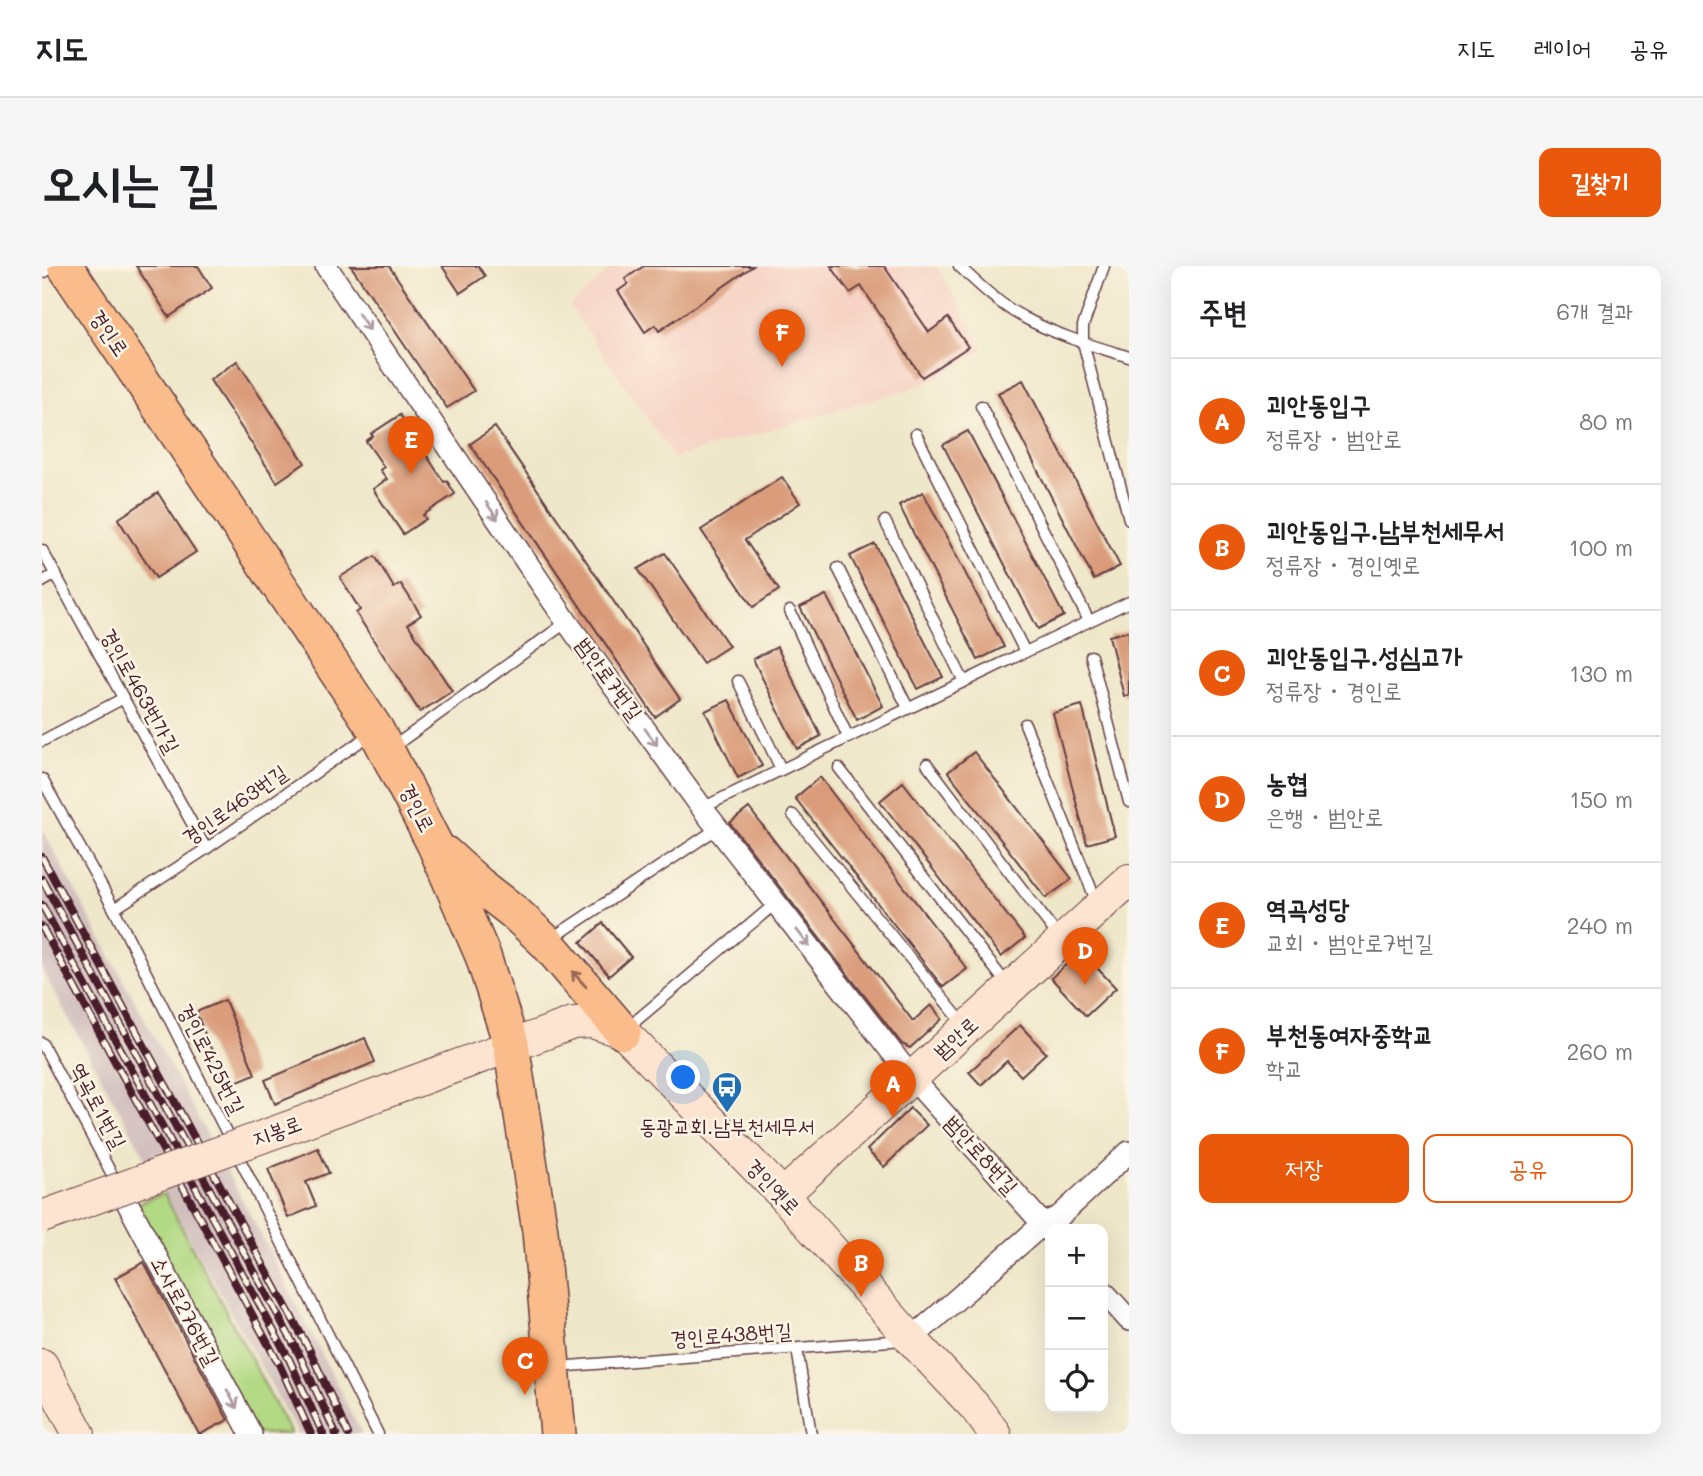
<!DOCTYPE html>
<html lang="ko">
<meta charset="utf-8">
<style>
:root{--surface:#fff;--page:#f6f6f6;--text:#202124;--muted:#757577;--line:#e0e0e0;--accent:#ea580c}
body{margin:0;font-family:Mali,"Poor Story",sans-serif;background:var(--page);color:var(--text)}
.controls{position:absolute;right:21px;bottom:21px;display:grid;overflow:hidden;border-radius:14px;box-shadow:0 7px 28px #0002}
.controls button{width:63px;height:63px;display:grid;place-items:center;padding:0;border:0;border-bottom:2px solid var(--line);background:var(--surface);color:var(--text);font:35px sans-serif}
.you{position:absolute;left:642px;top:812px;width:24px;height:24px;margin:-18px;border:5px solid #fff;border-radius:50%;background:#1a73e8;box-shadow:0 0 0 10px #1a73e833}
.badge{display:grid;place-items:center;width:46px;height:46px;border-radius:50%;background:var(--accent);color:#fff;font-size:23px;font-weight:700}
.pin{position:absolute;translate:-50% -58px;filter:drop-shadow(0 2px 4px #0008)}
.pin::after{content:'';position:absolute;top:37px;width:24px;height:21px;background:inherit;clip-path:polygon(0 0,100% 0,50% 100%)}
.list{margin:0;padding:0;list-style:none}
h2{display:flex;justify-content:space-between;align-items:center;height:91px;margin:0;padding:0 28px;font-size:30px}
h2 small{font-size:23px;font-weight:400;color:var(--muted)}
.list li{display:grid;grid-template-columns:46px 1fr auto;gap:21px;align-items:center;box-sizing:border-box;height:126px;padding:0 28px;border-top:2px solid var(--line)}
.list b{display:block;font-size:26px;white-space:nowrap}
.list p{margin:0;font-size:23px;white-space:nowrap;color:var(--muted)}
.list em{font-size:23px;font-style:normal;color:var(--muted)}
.actions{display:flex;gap:14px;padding:21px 28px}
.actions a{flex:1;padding:16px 0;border:2px solid var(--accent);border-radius:14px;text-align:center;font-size:24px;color:var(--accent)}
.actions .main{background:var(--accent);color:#fff}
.icon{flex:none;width:38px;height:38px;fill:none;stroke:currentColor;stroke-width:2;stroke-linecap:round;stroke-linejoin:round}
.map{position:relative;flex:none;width:1087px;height:1168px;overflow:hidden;border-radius:14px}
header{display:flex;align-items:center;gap:42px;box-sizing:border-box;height:98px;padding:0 35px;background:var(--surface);border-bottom:2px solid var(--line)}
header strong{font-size:33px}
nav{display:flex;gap:38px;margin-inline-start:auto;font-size:24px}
.intro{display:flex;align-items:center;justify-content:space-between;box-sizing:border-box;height:168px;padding:0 42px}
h1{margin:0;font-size:49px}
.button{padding:18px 32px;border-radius:14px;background:var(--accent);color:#fff;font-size:24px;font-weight:700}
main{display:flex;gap:42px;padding:0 42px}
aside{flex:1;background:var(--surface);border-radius:14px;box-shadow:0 7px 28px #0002}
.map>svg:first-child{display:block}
.built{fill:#f6d2c4}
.industrial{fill:#d1bfbe}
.green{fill:#b2d983;stroke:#7e7c57;stroke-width:2}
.building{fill:#da9c7a}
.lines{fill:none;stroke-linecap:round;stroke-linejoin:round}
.lane-casing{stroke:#633d43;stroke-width:13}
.street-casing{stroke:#633d43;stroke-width:24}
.secondary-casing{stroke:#633d43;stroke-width:34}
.primary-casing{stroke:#633d43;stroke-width:38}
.lane{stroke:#fff;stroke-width:10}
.street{stroke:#fff;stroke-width:21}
.secondary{stroke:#fde4d0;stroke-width:32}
.primary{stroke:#f9bc8a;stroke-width:35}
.rail-casing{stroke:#4a1f2b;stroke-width:8}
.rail{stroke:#fcf5e5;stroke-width:5;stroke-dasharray:16;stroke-linecap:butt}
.secondary-bridge-casing{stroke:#633d43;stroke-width:34;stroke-linecap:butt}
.secondary-bridge{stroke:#fde4d0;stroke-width:32}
.oneway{stroke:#ae9aa0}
.oneway2{stroke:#996656}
.labels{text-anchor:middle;stroke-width:5;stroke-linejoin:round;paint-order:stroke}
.street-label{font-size:21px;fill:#4a1f2b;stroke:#fcf5e5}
.poi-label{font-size:21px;fill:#4a1f2b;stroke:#fcf5e5}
</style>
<header>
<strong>지도</strong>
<nav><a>지도</a><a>레이어</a><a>공유</a></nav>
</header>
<div class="intro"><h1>오시는 길</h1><a class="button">길찾기</a></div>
<main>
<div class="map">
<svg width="1087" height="1168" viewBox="0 0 1087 1168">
<rect width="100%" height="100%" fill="#fcf5e5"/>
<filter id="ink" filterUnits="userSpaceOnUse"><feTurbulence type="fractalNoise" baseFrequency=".0143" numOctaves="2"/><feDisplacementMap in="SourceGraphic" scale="14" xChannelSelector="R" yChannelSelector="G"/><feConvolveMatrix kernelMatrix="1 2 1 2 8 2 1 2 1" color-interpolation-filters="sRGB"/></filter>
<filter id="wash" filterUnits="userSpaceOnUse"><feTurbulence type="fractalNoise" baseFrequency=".00686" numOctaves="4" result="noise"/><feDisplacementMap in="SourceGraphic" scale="28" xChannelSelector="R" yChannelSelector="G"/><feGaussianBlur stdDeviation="1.57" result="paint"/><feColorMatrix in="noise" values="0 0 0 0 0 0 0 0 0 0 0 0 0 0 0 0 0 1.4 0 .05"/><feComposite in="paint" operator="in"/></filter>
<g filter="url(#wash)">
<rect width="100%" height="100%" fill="#efe7c9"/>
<!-- built -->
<path class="built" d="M561,0H895L942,84L880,119L632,192L528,40L565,6Z"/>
<!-- industrial -->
<path class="industrial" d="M0,563L225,980L320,1168H256L0,704Z"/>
<!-- green -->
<path class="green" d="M122,928L249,1168H209L87,940Z"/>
<g id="blocks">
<!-- building -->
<g class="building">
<path d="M94,0H156L170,22L127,51Z"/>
<path d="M309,0H347L432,125L405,142Z"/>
<path d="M400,0H436L443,10L418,27Z"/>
<path d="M602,0H711L617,65L613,59L603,66L576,25L586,18L583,13Z"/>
<path d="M789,0H842L887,66L906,52L926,81L880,111L819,20L808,27Z"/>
<path d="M195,95L263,197L235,216L168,114Z"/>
<path d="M981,114L1078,300L1052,314L956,127Z"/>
<path d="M358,149L402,216L405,215L413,228L381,249L384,253L361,268L331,223L345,213L338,204L342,201L324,175L331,170L329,168Z"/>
<path d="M453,161L638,433L613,451L428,178Z"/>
<path d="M926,165L1022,350L996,363L901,179Z"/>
<path d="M740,211L758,237L703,274L737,324L711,341L659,264Z"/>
<path d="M881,226L962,381L936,394L857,239Z"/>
<path d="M116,227L154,286L114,312L76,253Z"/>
<path d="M833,278L901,411L876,423L808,290Z"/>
<path d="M623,287L687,380L661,397L596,303Z"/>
<path d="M333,290L352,322L359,318L379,349L366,358L410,425L378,446L314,347L318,344L298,311Z"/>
<path d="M784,329L841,440L815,454L758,341Z"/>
<path d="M1087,365V429L1082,430L1067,370Z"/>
<path d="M735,381L779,470L755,483L711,393Z"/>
<path d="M687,434L720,500L696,512L663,445Z"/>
<path d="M1040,439L1073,570L1045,578L1011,447Z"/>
<path d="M932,486L1030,613L1004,632L906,506Z"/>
<path d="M778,511L925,703L901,721L753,532Z"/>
<path d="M861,516L983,672L959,691L838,535Z"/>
<path d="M707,542L871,755L889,739L900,753L868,782L860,778L688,557Z"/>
<path d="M561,657L589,691L567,710L539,676Z"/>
<path d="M1039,685L1074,722L1044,750L1009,712Z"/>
<path d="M183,734L213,808L184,820L154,746Z"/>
<path d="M978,759L1004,787L979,810L965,795L939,819L927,806Z"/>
<path d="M323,772L333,796L233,838L223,814Z"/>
<path d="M868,842L885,859L842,901L825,884Z"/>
<path d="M276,882L287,907L264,916L274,940L246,952L226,903Z"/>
<path d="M102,996L186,1154L159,1168H157L73,1012Z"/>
</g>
</g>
</g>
<g filter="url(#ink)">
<use href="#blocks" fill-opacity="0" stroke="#633d43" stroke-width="2"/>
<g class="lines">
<!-- lane casing -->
<g class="lane-casing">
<g id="lane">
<path d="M917,0C936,18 958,39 981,51C1013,69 1052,80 1087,91"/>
<path d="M1062,0L1041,60V76L1087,253"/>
<path d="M939,140L1047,355"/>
<path d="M874,168L983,386"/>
<path d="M843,255L922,416"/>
<path d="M0,284L164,583"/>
<path d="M796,302L866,442"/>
<path d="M0,316L14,308"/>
<path d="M748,345L806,471"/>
<path d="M1049,390L1087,536"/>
<path d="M696,415L739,503"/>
<path d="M983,458L1055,637"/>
<path d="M0,475L80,433"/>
<path d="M348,483L525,356"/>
<path d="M885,498L1019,674"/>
<path d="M797,502L967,721"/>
<path d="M0,513L72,643L336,1168"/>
<path d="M660,542L1087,336"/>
<path d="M751,549L924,761"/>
<path d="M72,643L164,583L329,468"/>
<path d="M509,673L676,562"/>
<path d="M583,764L734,637"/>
<path d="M0,777L76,920"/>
<path d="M755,1083L769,1168"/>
<path d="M514,1101L861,1074"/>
</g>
</g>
<!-- street casing -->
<g class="street-casing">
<g id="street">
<path d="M284,0L525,356L660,542L870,812L1008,966"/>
<path d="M0,1L2,0"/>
<path d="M77,921L209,1168"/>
<path d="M1061,1025L1087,1054"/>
<path d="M869,1073L1001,958L1018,950L1087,886"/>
</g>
</g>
<!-- secondary casing -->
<g class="secondary-casing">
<g id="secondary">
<path d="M360,820L531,757L550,756L581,766L741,929L869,1073L933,1141L953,1168"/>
<path d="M741,929L1087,614"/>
<path d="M0,1099L37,1168"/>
</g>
</g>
<!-- primary casing -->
<g class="primary-casing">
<g id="primary">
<path d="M23,0L334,464L393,579L441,690L469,778L498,965L516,1168"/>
<path d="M403,588L436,618L472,646L505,677L581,766"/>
</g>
</g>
<!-- lane -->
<use href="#lane" class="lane"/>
<!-- street -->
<use href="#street" class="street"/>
<!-- secondary -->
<use href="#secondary" class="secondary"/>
<!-- primary -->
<use href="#primary" class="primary"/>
<!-- rail casing -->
<g class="rail-casing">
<g id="rail">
<path d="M0,591L267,1083L306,1168"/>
<path d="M0,613L257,1088L294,1168"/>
<path d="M0,639L247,1093L281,1168"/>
<path d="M0,661L237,1098L269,1168"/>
</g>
</g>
<!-- rail -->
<use href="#rail" class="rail"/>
<!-- secondary-bridge casing -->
<g class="secondary-bridge-casing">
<path id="secondary-bridge" d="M0,951L360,820"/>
</g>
<!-- secondary-bridge -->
<use href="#secondary-bridge" class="secondary-bridge"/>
</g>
<!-- one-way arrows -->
<defs><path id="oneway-shaft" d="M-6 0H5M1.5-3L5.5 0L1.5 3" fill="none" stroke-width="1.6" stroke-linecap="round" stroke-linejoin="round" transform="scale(1.75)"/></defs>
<g class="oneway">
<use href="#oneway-shaft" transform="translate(322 56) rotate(56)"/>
<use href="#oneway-shaft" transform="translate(450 245) rotate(56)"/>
<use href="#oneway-shaft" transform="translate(609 471) rotate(54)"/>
<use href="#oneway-shaft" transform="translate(761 672) rotate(52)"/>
<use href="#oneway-shaft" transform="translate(190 1133) rotate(62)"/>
</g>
<use class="oneway2" href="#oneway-shaft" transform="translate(537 713) rotate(-132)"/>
</g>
<!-- icons -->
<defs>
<g id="bus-pin" transform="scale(1.575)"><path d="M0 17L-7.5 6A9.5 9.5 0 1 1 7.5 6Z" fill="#1f6fb2" stroke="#fcf5e5"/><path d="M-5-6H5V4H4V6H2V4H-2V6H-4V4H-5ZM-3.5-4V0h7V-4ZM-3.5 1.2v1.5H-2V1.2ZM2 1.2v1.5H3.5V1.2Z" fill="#fff"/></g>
</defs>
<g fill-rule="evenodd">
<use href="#bus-pin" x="685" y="821"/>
</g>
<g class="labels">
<!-- street labels -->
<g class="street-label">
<text transform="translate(67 67) rotate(56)" y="7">경인로</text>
<text transform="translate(567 413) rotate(54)" y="7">범안로7번길</text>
<text transform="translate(98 425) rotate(61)" y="7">경인로463번가길</text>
<text transform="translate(193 539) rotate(-35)" y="7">경인로463번길</text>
<text transform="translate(375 542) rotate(63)" y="7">경인로</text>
<text transform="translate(914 772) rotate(-42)" y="7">범안로</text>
<text transform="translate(169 793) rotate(63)" y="7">경인로425번길</text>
<text transform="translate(56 840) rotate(62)" y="7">역곡로1번길</text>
<text transform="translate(235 865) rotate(-20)" y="7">지봉로</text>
<text transform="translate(939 889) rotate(48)" y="7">범안로8번길</text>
<text transform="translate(731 921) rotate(47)" y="7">경인옛로</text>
<text transform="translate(143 1045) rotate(62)" y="7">소사로276번길</text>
<text transform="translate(689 1069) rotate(-4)" y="7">경인로438번길</text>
</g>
<!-- poi labels -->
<g class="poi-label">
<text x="685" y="868">동광교회.남부천세무서</text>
</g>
</g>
</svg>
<div class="controls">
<button>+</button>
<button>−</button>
<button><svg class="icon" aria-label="locate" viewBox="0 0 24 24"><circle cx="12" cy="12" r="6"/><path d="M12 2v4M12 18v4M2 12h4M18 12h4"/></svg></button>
</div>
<div class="you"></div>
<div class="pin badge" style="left:851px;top:852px">A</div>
<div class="pin badge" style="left:819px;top:1031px">B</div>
<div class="pin badge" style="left:483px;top:1129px">C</div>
<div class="pin badge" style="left:1043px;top:719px">D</div>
<div class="pin badge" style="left:369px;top:208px">E</div>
<div class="pin badge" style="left:740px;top:101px">F</div>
</div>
<aside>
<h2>주변<small>6개 결과</small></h2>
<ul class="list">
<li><span class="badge">A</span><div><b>괴안동입구</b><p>정류장 · 범안로</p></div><em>80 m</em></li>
<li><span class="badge">B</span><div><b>괴안동입구.남부천세무서</b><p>정류장 · 경인옛로</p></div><em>100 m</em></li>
<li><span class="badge">C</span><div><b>괴안동입구.성심고가</b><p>정류장 · 경인로</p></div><em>130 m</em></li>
<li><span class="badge">D</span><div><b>농협</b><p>은행 · 범안로</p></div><em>150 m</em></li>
<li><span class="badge">E</span><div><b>역곡성당</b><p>교회 · 범안로7번길</p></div><em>240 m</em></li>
<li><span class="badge">F</span><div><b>부천동여자중학교</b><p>학교</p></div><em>260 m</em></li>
</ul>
<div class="actions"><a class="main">저장</a><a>공유</a></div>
</aside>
</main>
